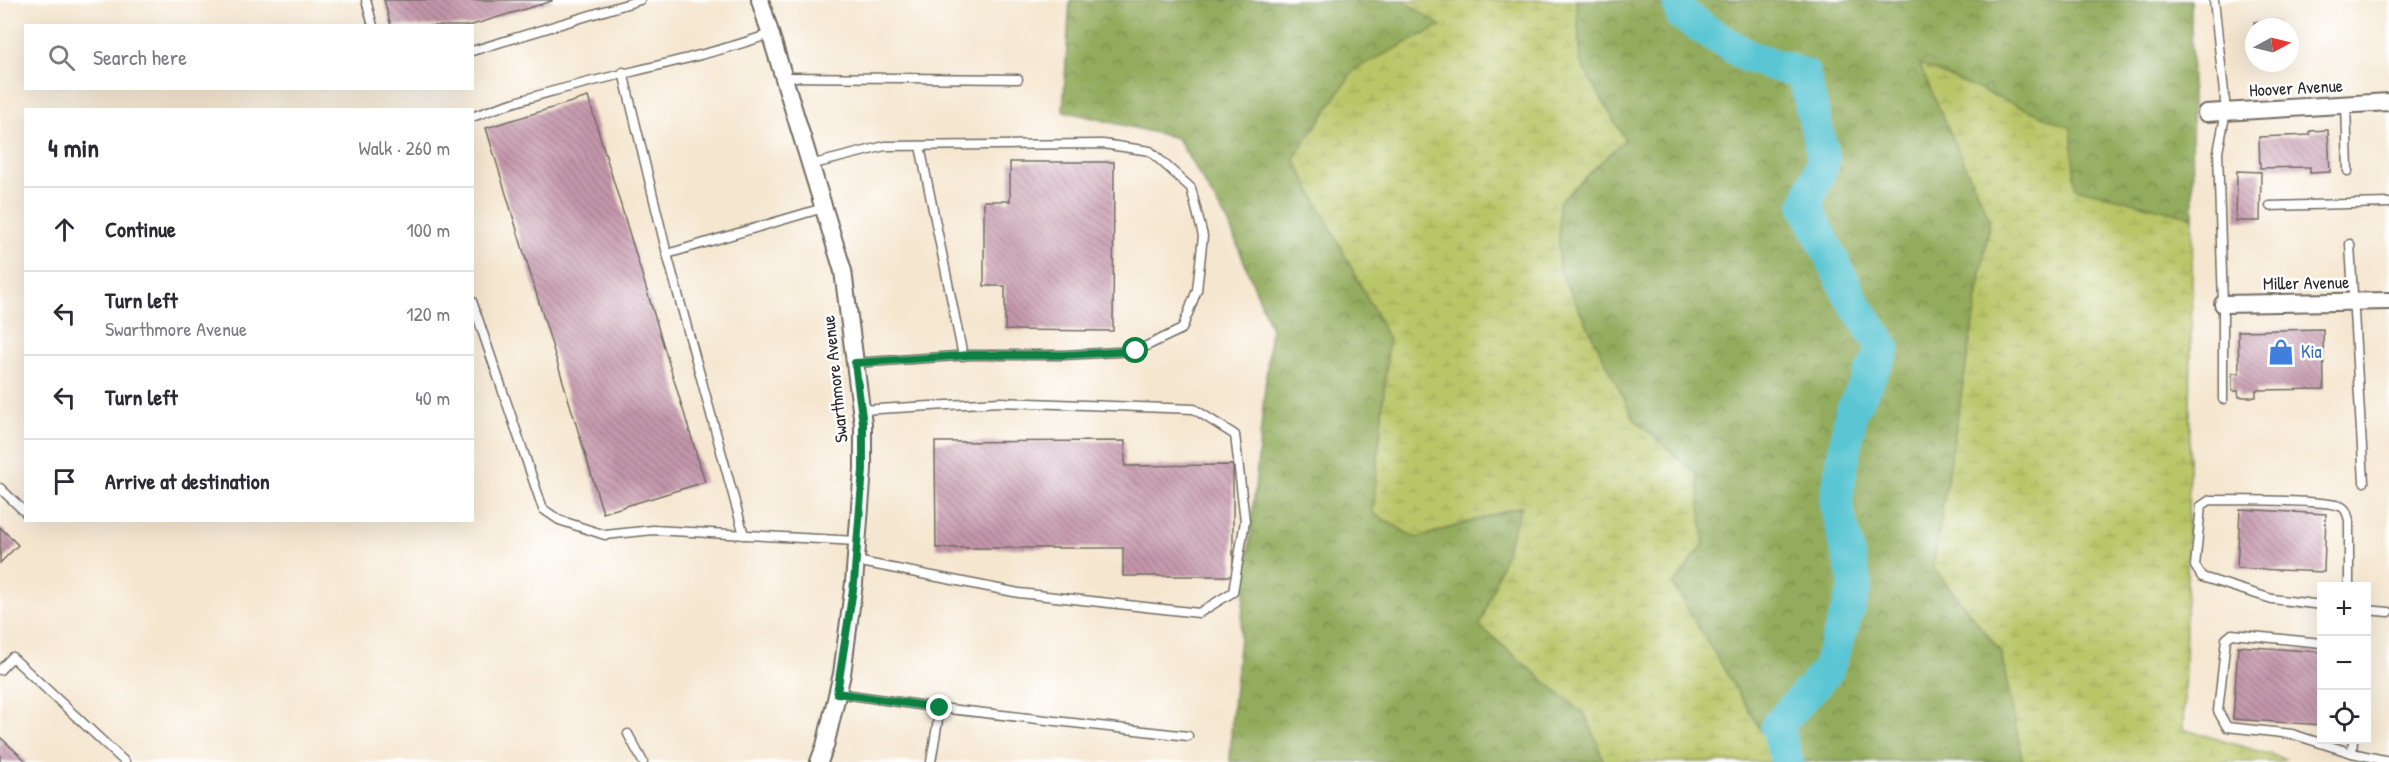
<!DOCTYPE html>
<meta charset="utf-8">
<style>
:root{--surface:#fff;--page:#f7f7f7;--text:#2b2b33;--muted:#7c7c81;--line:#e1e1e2}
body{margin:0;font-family:"Patrick Hand",sans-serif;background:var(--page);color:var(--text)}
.controls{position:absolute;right:18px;bottom:18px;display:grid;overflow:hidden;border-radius:0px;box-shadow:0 6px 24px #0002}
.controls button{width:54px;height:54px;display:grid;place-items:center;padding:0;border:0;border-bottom:2px solid var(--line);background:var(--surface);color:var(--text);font:30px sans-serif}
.compass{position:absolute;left:2245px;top:18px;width:54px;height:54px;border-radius:50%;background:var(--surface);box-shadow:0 6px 24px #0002;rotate:83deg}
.stop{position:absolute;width:18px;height:18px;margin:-14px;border:4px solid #0b8043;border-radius:50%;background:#fff}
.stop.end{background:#0b8043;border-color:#fff;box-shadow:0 2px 6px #0008}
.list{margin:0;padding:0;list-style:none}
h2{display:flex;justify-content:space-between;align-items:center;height:78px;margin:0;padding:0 24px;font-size:26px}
h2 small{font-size:20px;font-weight:400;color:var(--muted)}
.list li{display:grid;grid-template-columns:39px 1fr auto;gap:18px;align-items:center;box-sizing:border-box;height:84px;padding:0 24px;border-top:2px solid var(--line)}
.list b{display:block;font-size:22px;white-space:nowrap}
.list p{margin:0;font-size:20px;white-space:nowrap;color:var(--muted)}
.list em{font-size:20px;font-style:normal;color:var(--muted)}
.icon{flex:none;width:33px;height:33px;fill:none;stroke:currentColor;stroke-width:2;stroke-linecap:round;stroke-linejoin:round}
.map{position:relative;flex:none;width:2389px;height:762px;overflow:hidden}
.search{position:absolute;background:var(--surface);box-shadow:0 6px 24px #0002;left:24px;top:24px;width:450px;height:66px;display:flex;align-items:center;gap:15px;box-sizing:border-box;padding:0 21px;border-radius:0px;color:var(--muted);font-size:22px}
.panel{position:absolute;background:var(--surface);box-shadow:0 6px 24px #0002;left:24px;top:108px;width:450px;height:414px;border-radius:0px}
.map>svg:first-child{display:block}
.forest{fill:url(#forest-crowns);stroke:#5e6b44;stroke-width:1.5}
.wetland{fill:url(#wetland-marsh);stroke:#72784a;stroke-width:1.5}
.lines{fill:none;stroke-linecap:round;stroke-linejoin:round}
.river{stroke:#5ac6d3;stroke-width:33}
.building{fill:url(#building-back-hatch)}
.lane-casing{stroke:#726c64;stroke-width:11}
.street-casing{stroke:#726c64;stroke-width:20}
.lane{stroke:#fff;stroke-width:8}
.street{stroke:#fff;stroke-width:16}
.route{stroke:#0b8043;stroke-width:8}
.labels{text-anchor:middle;stroke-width:5;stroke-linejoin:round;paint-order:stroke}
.street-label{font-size:18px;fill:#2b2b2b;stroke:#fff}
.shop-label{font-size:18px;fill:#366cbe;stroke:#fff;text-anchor:start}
</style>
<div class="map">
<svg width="2389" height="762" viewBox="0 0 2389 762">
<defs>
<pattern id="forest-crowns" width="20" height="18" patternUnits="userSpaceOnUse" patternTransform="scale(1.5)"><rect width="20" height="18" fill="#92ab5c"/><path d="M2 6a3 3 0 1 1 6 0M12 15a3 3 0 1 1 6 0" fill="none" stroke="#778b4c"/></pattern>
<pattern id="wetland-marsh" width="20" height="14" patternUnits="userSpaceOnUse" patternTransform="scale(1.5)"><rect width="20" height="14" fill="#b9c668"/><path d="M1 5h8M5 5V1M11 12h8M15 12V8" fill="none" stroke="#9faa5a"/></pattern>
<pattern id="building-back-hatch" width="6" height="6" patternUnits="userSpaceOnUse" patternTransform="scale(1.5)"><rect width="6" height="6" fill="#c496ab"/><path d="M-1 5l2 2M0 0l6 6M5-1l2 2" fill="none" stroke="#9f7b8b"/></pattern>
</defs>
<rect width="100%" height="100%" fill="#fff"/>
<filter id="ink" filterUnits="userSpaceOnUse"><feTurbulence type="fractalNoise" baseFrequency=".0167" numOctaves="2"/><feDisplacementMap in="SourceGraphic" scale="12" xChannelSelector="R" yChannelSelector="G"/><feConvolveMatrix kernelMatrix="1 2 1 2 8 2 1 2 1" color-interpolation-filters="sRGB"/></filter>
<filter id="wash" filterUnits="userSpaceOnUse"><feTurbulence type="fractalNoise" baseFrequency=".008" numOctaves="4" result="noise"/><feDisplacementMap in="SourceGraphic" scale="24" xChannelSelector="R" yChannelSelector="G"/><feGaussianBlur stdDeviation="1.35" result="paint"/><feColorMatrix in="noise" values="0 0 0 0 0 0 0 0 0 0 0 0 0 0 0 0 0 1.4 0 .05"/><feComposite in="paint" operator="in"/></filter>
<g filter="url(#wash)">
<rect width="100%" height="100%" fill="#f5e6cf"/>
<!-- forest -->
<g class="forest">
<path d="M1070,0H1403L1442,26L1355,69L1294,158L1389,339L1373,513L1417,538L1522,506L1480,626L1587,717L1604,762H1230L1232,717L1271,328L1228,222L1177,138L1063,111Z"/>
<path d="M1576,0H2191L2193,217L2075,188L1920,65L1990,220L1933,567L2001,652L2023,762H1780L1673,585L1704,544L1697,475L1634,419L1559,269V202L1625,139L1581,64Z"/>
</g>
<!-- wetland -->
<g class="wetland">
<path d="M1403,0H1576L1581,64L1625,139L1559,202V269L1634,419L1697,475L1704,544L1673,585L1780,762H1604L1587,717L1480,626L1522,506L1416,538L1373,513L1389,339L1294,158L1355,69L1441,26Z"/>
<path d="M1919,64L2071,128L2075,188L2193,217C2190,388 2189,559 2183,729L2285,759L2279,762H2023L2001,652L1933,567L1990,220Z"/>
</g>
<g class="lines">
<!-- river -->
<path class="river" d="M1678,0L1682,15L1747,56L1804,75L1824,159L1806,206L1851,298L1884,348L1851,413L1836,502L1856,586L1827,671L1777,726L1787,762"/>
</g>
<g id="blocks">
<!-- building -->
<g class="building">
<path d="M384,0H552V1L469,26H391Z"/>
<path d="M2277,21L2278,27H2254V22Z"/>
<path d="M588,97L705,482L603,513L486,128Z"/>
<path d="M2328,130L2330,172L2310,173V167L2260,168L2259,137L2310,135V131Z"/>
<path d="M1010,162H1114L1113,331L1005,330V286H984V201H1010Z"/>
<path d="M2237,171L2261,172L2260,221H2236Z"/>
<path d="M2323,329L2324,389L2256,390V397H2239L2238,391H2232V373H2239L2238,331Z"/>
<path d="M1125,441V466L1233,465V576H1123V548H936L935,442Z"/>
<path d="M2240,509L2326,514L2324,572L2237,568Z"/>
<path d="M0,527L18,545L0,563Z"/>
<path d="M2238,646L2322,652V725L2233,719Z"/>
<path d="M0,737L27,762H0Z"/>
</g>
</g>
</g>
<g filter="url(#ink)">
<use href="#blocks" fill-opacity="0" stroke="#726c64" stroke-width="1.5"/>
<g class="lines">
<!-- lane casing -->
<g class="lane-casing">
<g id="lane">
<path d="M366,0L373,26"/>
<path d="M2214,0L2226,111L2218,152L2223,304V399"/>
<path d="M472,51L640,0"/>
<path d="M623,72L667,254L744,535"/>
<path d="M784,77L1018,79"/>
<path d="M2346,104L2348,171"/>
<path d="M472,117C569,80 673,68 770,34"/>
<path d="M920,146L963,356"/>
<path d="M810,165L885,146L1103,144L1150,151L1191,188L1203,236L1197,290L1182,329L1136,351L1064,355H971L854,363"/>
<path d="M2270,206L2389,203"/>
<path d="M2350,244L2364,482"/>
<path d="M667,254L823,208"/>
<path d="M472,301L543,509L559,520L605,535L653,530L857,541"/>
<path d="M0,488L26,513"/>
<path d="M856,561L1019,593L1199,613L1233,592L1245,521L1235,435L1194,409L1000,402L861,410"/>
<path d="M2322,605L2272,599L2202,577L2195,566L2201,506L2210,500C2230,500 2331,500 2342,507C2347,510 2347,514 2349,520V586"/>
<path d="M2366,610L2389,612"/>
<path d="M2322,643L2232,634L2226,639L2218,711L2227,727L2292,734L2352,753L2389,761"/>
<path d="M0,670L12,657L125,762"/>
<path d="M837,693L940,708L1188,736"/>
<path d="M628,734L643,762"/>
<path d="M2352,753L2353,740"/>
<path d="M931,762L940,708"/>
</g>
</g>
<!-- street casing -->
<g class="street-casing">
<g id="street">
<path d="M760,0L843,271L863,424V469L854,583L842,674L825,746L819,762"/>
<path d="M2206,113L2389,102"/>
<path d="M2223,304L2389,301"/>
</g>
</g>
<!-- lane -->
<use href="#lane" class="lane"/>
<!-- street -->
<use href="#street" class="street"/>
</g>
</g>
<g class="lines" filter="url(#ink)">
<!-- route -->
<path class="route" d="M940,708L837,693L854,583L863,470V424L855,363L971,355H1064L1136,351"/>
</g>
<!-- icons -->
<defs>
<g id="shop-bare" transform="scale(2.07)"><path d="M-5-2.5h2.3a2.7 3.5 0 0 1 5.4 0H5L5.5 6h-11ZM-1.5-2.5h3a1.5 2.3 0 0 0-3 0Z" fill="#3f7fe0" stroke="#fff" stroke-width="2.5" paint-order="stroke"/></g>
</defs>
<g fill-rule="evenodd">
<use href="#shop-bare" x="2281" y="352"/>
</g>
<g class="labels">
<!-- street labels -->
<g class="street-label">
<text transform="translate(2296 88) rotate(-3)" y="6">Hoover Avenue</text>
<text transform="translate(2306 283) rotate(-1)" y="6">Miller Avenue</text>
<text transform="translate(835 379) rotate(-96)" y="6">Swarthmore Avenue</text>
</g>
<!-- shop labels -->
<g class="shop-label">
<text x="2301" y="358">Kia</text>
</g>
</g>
</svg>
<div class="controls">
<button>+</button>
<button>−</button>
<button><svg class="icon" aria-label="locate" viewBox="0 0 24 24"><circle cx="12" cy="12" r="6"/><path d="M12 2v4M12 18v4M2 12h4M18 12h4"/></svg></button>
</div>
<svg class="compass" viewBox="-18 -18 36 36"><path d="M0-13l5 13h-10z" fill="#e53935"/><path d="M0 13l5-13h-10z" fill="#7c7c81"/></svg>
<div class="stop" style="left:1136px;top:351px"></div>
<div class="stop end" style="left:940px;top:708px"></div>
<div class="search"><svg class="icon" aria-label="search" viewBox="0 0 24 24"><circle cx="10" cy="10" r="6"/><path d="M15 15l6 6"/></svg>Search here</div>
<section class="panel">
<h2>4 min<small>Walk · 260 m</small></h2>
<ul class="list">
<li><svg class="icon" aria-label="ahead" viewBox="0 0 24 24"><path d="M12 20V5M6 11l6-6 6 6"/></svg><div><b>Continue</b></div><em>100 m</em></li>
<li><svg class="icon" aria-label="left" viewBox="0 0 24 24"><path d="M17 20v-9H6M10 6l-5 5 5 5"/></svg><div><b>Turn left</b><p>Swarthmore Avenue</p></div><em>120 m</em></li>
<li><svg class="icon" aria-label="left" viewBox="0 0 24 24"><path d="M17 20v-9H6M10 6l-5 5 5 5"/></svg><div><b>Turn left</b></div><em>40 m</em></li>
<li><svg class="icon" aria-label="arrive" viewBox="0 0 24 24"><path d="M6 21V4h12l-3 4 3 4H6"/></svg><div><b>Arrive at destination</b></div></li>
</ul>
</section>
</div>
